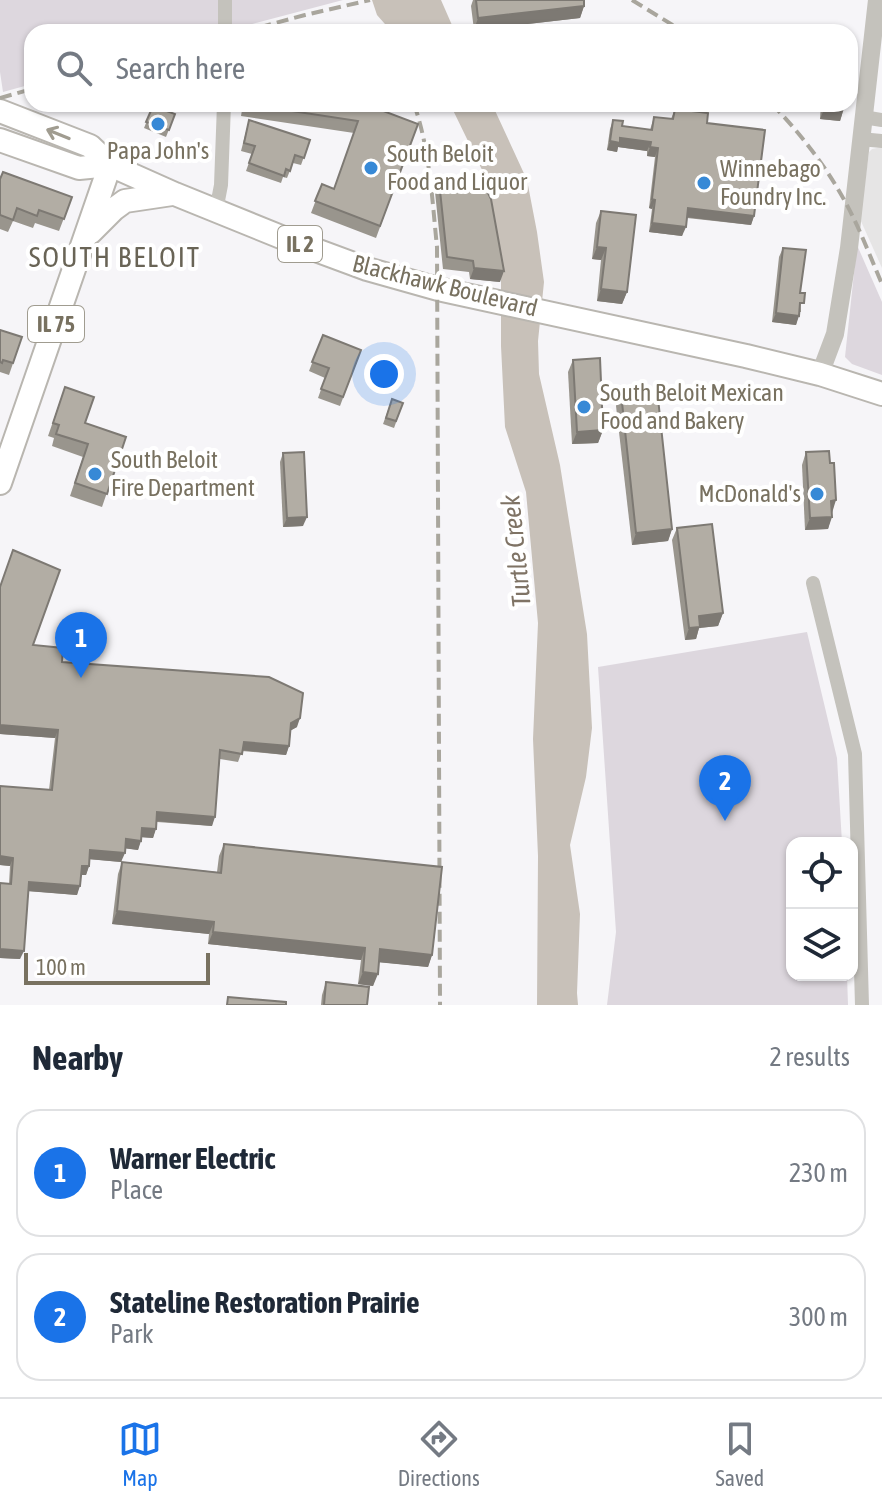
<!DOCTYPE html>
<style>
:root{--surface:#fff;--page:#f6f6f7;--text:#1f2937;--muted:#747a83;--line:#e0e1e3;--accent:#1a73e8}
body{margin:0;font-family:"Asap Condensed",sans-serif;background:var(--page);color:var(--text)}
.controls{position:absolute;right:24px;bottom:24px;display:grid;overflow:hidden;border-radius:16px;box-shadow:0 2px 6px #0004}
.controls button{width:72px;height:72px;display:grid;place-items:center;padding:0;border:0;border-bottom:2px solid var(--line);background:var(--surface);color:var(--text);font:40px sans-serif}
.scale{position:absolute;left:24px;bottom:20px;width:186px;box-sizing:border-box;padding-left:8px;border:4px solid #787160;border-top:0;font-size:22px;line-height:28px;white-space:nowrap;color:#787160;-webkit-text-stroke:6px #fff;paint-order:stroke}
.you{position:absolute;left:384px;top:374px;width:28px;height:28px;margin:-20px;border:6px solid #fff;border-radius:50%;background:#1a73e8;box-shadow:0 0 0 12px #1a73e833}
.badge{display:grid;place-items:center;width:52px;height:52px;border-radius:50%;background:var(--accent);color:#fff;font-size:26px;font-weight:700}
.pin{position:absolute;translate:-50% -66px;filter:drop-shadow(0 2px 4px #0008)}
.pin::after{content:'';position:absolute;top:42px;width:28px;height:24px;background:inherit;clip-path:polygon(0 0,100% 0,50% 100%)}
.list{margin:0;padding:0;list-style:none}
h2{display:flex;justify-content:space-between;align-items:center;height:104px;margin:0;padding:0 32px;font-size:34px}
h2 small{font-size:26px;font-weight:400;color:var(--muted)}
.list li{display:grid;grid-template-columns:52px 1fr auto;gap:24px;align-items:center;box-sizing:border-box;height:128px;margin:0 16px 16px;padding:0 16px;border:2px solid var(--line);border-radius:24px}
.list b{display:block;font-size:30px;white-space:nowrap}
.list p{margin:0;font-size:26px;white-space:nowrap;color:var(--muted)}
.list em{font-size:26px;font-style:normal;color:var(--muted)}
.icon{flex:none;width:44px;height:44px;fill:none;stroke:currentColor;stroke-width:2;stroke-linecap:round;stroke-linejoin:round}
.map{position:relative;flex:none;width:882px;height:1005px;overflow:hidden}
.search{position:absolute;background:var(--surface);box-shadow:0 2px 6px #0004;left:24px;right:24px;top:24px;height:88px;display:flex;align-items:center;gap:20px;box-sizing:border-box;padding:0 28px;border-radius:24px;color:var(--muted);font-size:30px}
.sheet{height:392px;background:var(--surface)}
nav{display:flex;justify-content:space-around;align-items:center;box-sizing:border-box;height:112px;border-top:2px solid var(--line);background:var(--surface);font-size:22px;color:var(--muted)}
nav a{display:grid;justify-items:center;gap:4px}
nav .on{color:var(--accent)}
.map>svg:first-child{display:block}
.built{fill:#e6e5e5}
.green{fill:#ddd7de}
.water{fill:#c8c1b9}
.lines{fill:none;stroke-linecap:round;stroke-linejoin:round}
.primary-casing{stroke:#b9b6b0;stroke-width:26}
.minor{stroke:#c4c2bc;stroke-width:14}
.tertiary{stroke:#c4c2bc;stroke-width:18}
.primary{stroke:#fff;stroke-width:22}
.rail{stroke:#a9a69d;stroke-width:4;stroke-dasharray:12 6;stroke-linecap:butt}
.wall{fill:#99958d}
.shaded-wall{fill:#7d7973}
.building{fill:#b2ada4;stroke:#7d7973;stroke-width:2}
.oneway{stroke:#a09c90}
.poi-dot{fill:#3789d6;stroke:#fff;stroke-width:3}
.labels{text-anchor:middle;stroke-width:8;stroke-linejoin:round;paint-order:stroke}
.shield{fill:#fff;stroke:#a09c90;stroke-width:2}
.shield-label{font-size:22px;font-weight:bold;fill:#787160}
.poi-label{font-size:24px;fill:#787160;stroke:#fff;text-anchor:start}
.street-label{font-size:24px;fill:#787160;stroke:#fff}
.water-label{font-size:26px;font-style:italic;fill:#7f7365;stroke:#fff}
.quarter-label{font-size:28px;letter-spacing:2px;fill:#696456;stroke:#fff}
</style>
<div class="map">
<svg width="882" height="1005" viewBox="0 0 882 1005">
<rect width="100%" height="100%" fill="#f6f5f8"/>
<!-- built -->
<path class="built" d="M882,147V268L860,219L869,152L872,149Z"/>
<!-- green -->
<g class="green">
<path d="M0,0H343L222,32H32V84L3,92L0,72Z"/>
<path d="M857,245L882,302V375L852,364L845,357Z"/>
<path d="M807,632L837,758L842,843H792V975H847L848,1005H607L616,932L598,667Z"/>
</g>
<!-- water -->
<g class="water">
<path d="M372,0H441L455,32H392L377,15Z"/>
<path d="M450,104H492L527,180L537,232L544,282L538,341L539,374L560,465L587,634L592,728L586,777L570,845L580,914L577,993L578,1005H537L538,856L533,739L538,623L526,492L505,427L501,346V257L485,176Z"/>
</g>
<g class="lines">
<!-- primary casing -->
<g class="primary-casing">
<g id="primary">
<path d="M0,111L90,146L110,165L175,194L286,239L367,269L438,289L746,356L820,374L882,394"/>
<path d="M0,140L79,168L110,165"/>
<path d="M91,232L114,209L125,201L172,194"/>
<path d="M0,483L110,165"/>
</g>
</g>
<!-- minor -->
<g class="minor">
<path d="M225,0V32"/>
<path d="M863,117L882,120"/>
<path d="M860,139L882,141"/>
<path d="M216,211L221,185L224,104"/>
<path d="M813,583L855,754L862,1005"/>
</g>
<!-- tertiary -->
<path class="tertiary" d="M820,374L835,334L849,248L877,0"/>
<!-- primary -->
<use href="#primary" class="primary"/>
<!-- rail -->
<g class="rail">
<path d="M632,0L684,32"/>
<path d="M280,30L304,28L332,32"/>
<path d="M242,32L305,15L370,0"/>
<path d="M0,98L32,89"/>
<path d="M414,104C430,150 432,199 437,247L440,1005"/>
<path d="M772,104C803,136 832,174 852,215C863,237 872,261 882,284"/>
</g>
</g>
<!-- wall -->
<g class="wall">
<path d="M473,0H584V6L580,18L474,30L471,6Z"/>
<path d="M243,104H365L418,124L376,238L311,213L322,184L334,189L354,133L241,116Z"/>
<path d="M821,104H845L840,121L820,119Z"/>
<path d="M153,106L175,114L166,137L144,128Z"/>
<path d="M675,109L707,123L754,216L751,225L687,218L682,236L649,232L652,209L649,208L655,157L647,156V151L618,147L617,152L607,150L610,129L613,120L622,126L650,130L654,117L671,119Z"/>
<path d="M249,120L310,140L301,165L293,163L287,178L283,177L281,183L246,171L252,154L241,151Z"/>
<path d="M0,179L72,197L59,231L35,223L33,228L13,221L8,232L0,229Z"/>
<path d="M439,181L456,186L500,282L470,279L469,272L443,269L435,192Z"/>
<path d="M601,211L627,292L622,304L597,301L601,260L592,259L596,223Z"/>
<path d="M783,248L800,293L801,312H799L796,325L772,322L779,257Z"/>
<path d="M0,330L22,337L9,375L0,372Z"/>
<path d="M323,335L361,350L340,406L318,398L325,378L309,371Z"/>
<path d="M573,360L603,430L598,443L572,444L568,372Z"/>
<path d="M65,387L85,423L126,437L102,507L70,496L83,457L52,446L54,438L48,436Z"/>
<path d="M621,393L672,529L668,541L632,545L616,406Z"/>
<path d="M392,399L403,403L394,428L383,424Z"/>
<path d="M806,452L832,512L828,529L805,530L802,465Z"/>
<path d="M283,453L303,526L283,527L280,462Z"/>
<path d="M677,528L723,613L718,626L699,628L696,639L685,640L672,540Z"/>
<path d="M0,587L33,645L62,662L297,727L291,730L289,746L286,755L242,751L238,762L220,759L212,826L157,822L153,838L141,837L138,850L125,848L121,862L89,859V866L86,875H81L77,895L29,891L20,959L0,958V883L9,884L10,866L0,865V786L49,790L55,738L0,734Z"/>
<path d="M224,844L432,955L428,967L379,962L373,986L358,984L361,960L208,944L209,934L112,924L118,874L122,862L217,872L219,856Z"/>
<path d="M326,982L367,1005H321L322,995Z"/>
</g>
<!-- shaded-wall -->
<g class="shaded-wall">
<path d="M584,6L580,18L474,30L478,18Z"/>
<path d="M825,107L844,108L840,121L820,119Z"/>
<path d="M620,138L651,142L647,151L618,147L617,152L607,150L610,141Z"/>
<path d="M650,147L658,148L655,157L647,156Z"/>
<path d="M652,199L655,200L652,209L649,208Z"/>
<path d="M688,208L754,216L751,225L685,217Z"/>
<path d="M652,223L686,227L682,236L649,232Z"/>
<path d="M597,247L606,248L601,260L592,259Z"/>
<path d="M474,268L504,271L500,282L470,279Z"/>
<path d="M601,289L627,292L622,304L597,301Z"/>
<path d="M776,313L799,316L796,325L772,322Z"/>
<path d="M603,430L598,443L572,444L577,432Z"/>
<path d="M836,500L832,513L831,501Z"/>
<path d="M307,517L303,526L283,527L287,518Z"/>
<path d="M832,517L828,529L805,530L810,518Z"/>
<path d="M672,529L668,541L632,545L636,533Z"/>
<path d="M723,613L718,626L699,628L696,639L685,640L689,628L699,616Z"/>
<path d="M300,718L297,727L288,732L291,723Z"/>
<path d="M0,725L58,730L55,738L0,734Z"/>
<path d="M244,742L289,746L286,755L240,750Z"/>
<path d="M157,812L215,817L212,826L154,821Z"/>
<path d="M142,828L156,829L153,838L139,837Z"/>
<path d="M126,839L141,841L138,850L122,848Z"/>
<path d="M90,850L125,853L121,862L87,859Z"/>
<path d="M0,856L13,858L10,866L0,865Z"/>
<path d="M82,866H89L86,875H79Z"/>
<path d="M29,882L80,886L77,895L26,891Z"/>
<path d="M117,911L214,922L209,934L112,924Z"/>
<path d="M213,932L365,948L361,960L208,944Z"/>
<path d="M0,949L24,951L20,959L0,958Z"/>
<path d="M380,949L432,955L428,967L376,962Z"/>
<path d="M363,972L378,974L373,986L358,984Z"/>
</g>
<!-- building -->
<g class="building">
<path d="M476,0H584V6L478,18Z"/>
<path d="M574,28L599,30V32H573Z"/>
<path d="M246,104H365L418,124L380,226L315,201L322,184L334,189L358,121Z"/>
<path d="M825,104H845L844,108L825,107Z"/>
<path d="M153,106L175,114L169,130L146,122Z"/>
<path d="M675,109L708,113L707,123L765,130L754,216L688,208L686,227L652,223L655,200L652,199L658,148L650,147L651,142L620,138V143L610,141L613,120L623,121L622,126L652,130L654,117L673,119Z"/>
<path d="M249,120L310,140L304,158L295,155L290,171L286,169L284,176L249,163L255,146L244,143Z"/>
<path d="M3,172L72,197L64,219L39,210L37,216L17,208L13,220L0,215V179Z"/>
<path d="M456,179V186L481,179L491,199L504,271L474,268L473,261L447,257L439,181Z"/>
<path d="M601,211L636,215L627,292L601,289L606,248L597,247Z"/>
<path d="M783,248L806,250L800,293H805L804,303H800L799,316L776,313Z"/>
<path d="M0,330L22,337L13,363L3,360L2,363L0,362Z"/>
<path d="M323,335L361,350L343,397L321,389L329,368L312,362Z"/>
<path d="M600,358L603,430L577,432L573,360Z"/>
<path d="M65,387L94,397L85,423L126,437L107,494L75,483L88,444L56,434L59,425L53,423Z"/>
<path d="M657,389L672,529L636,533L621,393Z"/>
<path d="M392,399L403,403L396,421L386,418Z"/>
<path d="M829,451L830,463H834L836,500L831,501L832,517L810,518L806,452Z"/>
<path d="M304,452L307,517L287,518L283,453Z"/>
<path d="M712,524L723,613L699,616L700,627L689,628L677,528Z"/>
<path d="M13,550L60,570L33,645L63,648L62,662L269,677L303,693L300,718L291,723L289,746L244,742L242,754L220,750L215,817L157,812L156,829L142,828L141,841L126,839L125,853L90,850L89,866H82L80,886L29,882L24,951L0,949V883L11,884L13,858L0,856V786L52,790L58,730L0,725V587Z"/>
<path d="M224,844L442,867L432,955L380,949L378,974L363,972L365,948L213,932L214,922L117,911L122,862L221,873Z"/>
<path d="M326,982L369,987L367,1005H324Z"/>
<path d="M228,997L286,1002V1005H227Z"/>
</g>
<!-- one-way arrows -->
<defs><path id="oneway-shaft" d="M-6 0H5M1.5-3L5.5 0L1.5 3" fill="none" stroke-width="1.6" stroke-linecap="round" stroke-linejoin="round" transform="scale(2)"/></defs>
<use class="oneway" href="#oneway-shaft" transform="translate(58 134) rotate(-158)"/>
<!-- markers -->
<g class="poi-dot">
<circle cx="158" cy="124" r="8"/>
<circle cx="371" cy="168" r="8"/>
<circle cx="704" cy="183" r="8"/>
<circle cx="584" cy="407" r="8"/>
<circle cx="95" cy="474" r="8"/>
<circle cx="817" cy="494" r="8"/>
</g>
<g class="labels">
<!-- shield labels -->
<g class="shield">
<rect x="278" y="226" width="44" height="36" rx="6"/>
<rect x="28" y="306" width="56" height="36" rx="6"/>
</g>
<g class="shield-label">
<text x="300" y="252">IL 2</text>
<text x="56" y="332">IL 75</text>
</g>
<!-- poi labels -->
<g class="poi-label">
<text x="158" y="159" text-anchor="middle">Papa John's</text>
<text x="387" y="162">South Beloit<tspan x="387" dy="28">Food and Liquor</tspan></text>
<text x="720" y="177">Winnebago<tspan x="720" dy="28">Foundry Inc.</tspan></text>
<text x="600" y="401">South Beloit Mexican<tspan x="600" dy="28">Food and Bakery</tspan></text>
<text x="111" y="468">South Beloit<tspan x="111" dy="28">Fire Department</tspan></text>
<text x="801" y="502" text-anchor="end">McDonald's</text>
</g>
<!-- street labels -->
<g class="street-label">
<text transform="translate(445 286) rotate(14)" y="8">Blackhawk Boulevard</text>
</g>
<!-- water labels -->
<g class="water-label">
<text transform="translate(516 551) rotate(-96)" y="9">Turtle Creek</text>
</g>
<!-- quarter labels -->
<g class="quarter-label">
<text x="115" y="267">SOUTH BELOIT</text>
</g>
</g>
</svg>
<div class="controls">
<button><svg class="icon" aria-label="locate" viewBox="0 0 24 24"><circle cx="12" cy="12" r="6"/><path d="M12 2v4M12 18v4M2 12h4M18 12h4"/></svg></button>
<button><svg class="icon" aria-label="layers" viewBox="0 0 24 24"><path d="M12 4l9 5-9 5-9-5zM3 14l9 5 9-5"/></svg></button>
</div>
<div class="scale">100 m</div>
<div class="you"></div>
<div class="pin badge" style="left:81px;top:678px">1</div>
<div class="pin badge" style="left:725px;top:821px">2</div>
<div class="search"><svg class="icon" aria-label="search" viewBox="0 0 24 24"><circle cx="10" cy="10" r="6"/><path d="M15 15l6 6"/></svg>Search here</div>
</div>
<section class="sheet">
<h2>Nearby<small>2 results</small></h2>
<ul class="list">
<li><span class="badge">1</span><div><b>Warner Electric</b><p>Place</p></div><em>230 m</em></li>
<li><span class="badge">2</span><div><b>Stateline Restoration Prairie</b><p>Park</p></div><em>300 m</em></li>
</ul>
</section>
<nav>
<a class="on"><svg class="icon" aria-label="map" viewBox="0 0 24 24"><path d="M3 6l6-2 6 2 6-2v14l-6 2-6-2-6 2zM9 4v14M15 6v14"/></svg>Map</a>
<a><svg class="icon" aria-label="directions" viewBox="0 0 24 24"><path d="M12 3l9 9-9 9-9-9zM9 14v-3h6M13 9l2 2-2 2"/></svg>Directions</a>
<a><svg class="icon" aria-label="saved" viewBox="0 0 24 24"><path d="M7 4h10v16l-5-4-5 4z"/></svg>Saved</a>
</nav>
